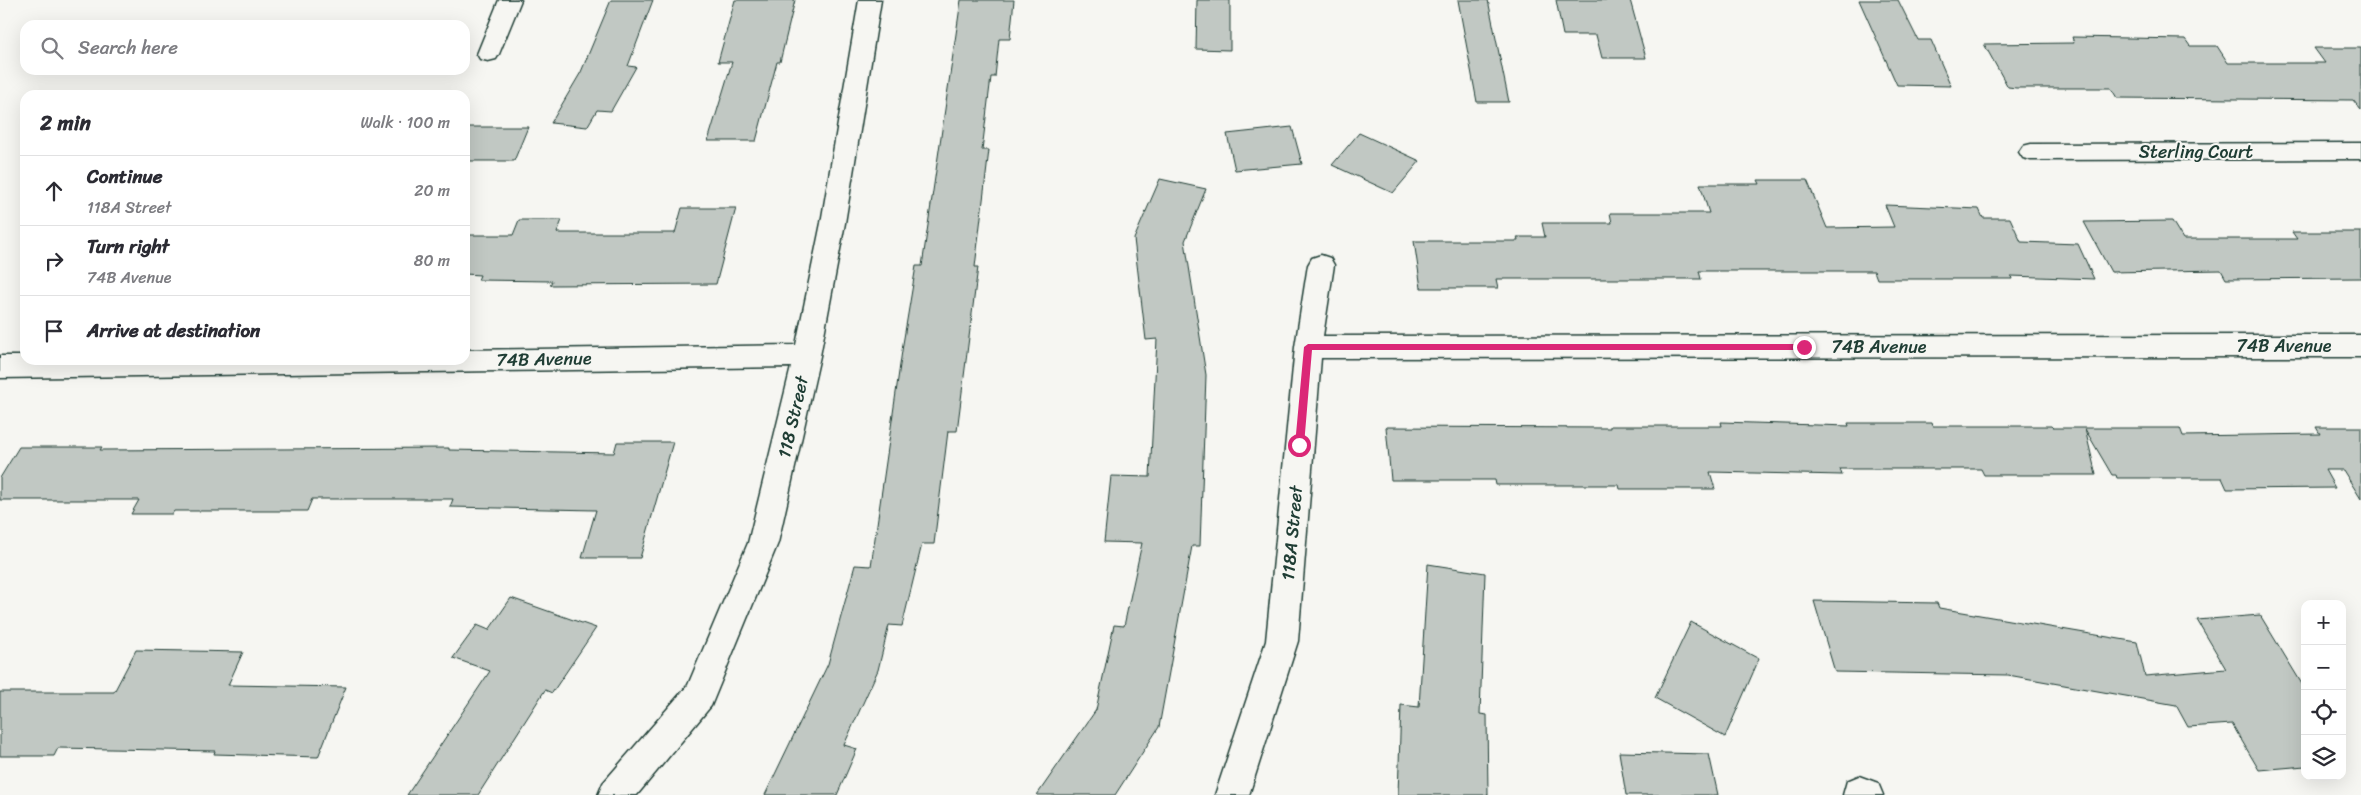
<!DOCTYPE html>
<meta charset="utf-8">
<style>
:root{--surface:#fff;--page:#f2f2f3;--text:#2b2b33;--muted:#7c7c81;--line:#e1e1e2}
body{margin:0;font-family:Sriracha,sans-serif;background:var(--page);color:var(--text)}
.controls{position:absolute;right:15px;bottom:15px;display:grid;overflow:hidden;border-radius:10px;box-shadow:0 5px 20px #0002}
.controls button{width:45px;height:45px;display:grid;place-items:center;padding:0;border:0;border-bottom:1px solid var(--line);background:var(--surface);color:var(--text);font:25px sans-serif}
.stop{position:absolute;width:15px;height:15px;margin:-11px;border:4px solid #db2777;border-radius:50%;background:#fff}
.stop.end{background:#db2777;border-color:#fff;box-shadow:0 1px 5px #0008}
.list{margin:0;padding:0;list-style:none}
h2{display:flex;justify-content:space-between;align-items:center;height:65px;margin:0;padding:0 20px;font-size:21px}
h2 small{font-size:16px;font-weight:400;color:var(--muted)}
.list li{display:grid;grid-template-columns:32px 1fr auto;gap:15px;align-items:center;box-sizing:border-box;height:70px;padding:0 20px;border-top:1px solid var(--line)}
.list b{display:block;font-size:19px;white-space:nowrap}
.list p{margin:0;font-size:16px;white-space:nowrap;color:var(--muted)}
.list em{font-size:16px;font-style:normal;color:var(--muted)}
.icon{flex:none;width:28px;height:28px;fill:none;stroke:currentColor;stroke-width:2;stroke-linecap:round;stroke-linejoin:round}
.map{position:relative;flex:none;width:2361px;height:795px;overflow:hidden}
.search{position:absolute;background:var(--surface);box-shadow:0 5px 20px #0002;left:20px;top:20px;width:450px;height:55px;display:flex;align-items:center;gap:12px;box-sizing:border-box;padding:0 18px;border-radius:15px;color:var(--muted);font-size:19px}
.panel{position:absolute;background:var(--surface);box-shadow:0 5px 20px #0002;left:20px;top:90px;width:450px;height:275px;border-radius:15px}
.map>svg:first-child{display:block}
.building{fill:#c1c8c3;stroke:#1f3d34}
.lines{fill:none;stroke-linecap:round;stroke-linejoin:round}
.minor-casing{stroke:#1f3d34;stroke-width:3}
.minor{fill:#f6f6f2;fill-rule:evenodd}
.route{fill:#db2777}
.labels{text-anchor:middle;stroke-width:4;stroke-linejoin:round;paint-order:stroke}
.street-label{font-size:18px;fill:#1f3d34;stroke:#f6f6f2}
</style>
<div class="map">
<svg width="2361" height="795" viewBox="0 0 2361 795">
<rect width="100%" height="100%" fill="#f6f6f2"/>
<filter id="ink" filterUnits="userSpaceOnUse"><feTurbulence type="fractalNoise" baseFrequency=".02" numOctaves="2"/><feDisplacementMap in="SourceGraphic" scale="10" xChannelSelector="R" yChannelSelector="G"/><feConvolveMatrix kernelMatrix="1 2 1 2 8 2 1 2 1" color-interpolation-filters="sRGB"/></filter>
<g filter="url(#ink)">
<!-- building -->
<g class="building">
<path d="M611,0H653L628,66L636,67L611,111L597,110L587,127L551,123L581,72Z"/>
<path d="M735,0H795L780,62H777L756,141H708L732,62H718Z"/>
<path d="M961,0H1014L1010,39H999L995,77H991L982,150H989L975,267H978L957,431H948L934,544H922L902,626L889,625L878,670L844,745L857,749L837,795H765L828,664L855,565L871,566L903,344L916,266H922Z"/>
<path d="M1197,0H1230V50L1196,49Z"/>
<path d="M1458,0H1488L1509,102H1477Z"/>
<path d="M1556,0H1630L1646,58H1602L1596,35H1563Z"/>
<path d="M1859,0H1898L1918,40H1931L1951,86L1897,85Z"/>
<path d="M2072,37L2185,39L2190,46H2217L2228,63H2325L2314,48H2361V110L2353,100L2117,98L2111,88H2016L2008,87L1984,44L2074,43Z"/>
<path d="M465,127H528L514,161H465Z"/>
<path d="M1292,127L1302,164L1235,170L1227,134Z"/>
<path d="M1359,133L1420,161L1393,193L1332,165Z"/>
<path d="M1160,179L1206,189L1185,241L1206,375L1200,546H1192L1159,727L1115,795H1037L1096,710L1114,625L1124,626L1142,543L1104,542L1111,476L1150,477L1157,339L1146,340L1134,239Z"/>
<path d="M1758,180H1807L1827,228L1894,227L1885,205L1979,209L1983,218H2010L2021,242L2078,244L2094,279L2011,276L2012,279H1877L1874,271H1699L1701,279H1496L1498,288H1421L1414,241H1518L1517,237H1545L1542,223H1612L1610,213H1709L1700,184H1760Z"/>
<path d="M682,208H736L716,284L550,285L552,281L478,280L480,275L465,274V235H513L519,220H562L557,233H675Z"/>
<path d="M2172,221L2183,239H2297L2292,232H2361V278L2226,279L2221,270L2111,272L2084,222Z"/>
<path d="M1721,422L1849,426L1848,423H1932L1933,426H2051L2053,428H2180L2183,436L2320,434L2316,427H2361V499L2343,470H2325L2335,488L2227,489L2222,478H2117L2116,475H2112L2085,429L2096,475H1984L1981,469H1840L1842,475L1710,472L1715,489H1620L1619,485H1496L1495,480H1391L1386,427L1610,428V426H1722Z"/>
<path d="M617,442H673L640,558H582L596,510L450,507L453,499H312L307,511H174L172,514H131L139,500H0V478L19,447H102L100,450L449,448V450L614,453Z"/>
<path d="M1428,564L1485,573L1480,714L1487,715L1488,795H1398L1401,705L1419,707Z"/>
<path d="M511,598L596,628L552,693L545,690L478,795H407L490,671L453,658L477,625L489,630Z"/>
<path d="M1814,601L1937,603L1939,608L2137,642L2145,676L2226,669L2197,620L2260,615L2305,689V766L2259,770L2232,724L2188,727L2176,705L2008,675L1835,672Z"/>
<path d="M1691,622L1759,659L1725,737L1655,698Z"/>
<path d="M136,650L243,652L228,685L346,687L318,757L214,754L215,751L58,748L54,756H0V692H114Z"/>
<path d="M1619,752L1709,754L1718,795H1626Z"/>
</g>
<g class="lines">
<!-- minor casing -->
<g class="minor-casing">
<g id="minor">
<path d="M499,0H521L499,54L496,59L488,61L480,59L477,54Z"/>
<path d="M859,0H881L845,223L820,356L778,543L711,706L637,795H598L603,783L688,685L748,543L791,367L0,378V356H25V360H465V350L796,345L821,223Z"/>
<path d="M2361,143V159L2031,160L2023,158L2019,152L2023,146L2031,144Z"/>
<path d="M1321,255L1330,258L1334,265L1323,336L2361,335V357L1321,358L1298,641L1249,795H1215L1266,641L1295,347L1308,265L1312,258Z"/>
<path d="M1859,776L1878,783L1883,795H1843L1847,781Z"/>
</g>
</g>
<!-- minor -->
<use href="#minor" class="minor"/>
</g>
</g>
<!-- route -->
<path class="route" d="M1308,344H1804L1808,347L1804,350H1312L1304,445L1299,449L1295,445L1304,347Z"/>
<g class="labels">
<!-- street labels -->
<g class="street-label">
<text x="2196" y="158">Sterling Court</text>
<text x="2284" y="352">74B Avenue</text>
<text x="1879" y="353">74B Avenue</text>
<text transform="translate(544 359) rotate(-1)" y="6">74B Avenue</text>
<text transform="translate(793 417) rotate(-77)" y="6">118 Street</text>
<text transform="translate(1292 533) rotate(-85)" y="6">118A Street</text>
</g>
</g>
</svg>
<div class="controls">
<button>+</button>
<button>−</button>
<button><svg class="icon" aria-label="locate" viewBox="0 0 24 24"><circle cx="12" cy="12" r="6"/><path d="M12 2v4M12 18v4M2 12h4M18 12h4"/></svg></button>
<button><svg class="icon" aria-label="layers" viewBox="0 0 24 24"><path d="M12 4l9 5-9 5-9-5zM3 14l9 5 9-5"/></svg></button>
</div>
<div class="stop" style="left:1299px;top:445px"></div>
<div class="stop end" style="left:1804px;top:347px"></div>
<div class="search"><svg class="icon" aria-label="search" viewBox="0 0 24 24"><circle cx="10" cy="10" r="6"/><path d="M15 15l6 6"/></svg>Search here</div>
<section class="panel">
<h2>2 min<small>Walk · 100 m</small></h2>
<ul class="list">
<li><svg class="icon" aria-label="ahead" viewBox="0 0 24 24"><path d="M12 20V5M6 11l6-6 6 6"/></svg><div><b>Continue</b><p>118A Street</p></div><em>20 m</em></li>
<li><svg class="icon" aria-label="right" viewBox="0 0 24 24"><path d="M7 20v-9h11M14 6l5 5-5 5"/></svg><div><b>Turn right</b><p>74B Avenue</p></div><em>80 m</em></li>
<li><svg class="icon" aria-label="arrive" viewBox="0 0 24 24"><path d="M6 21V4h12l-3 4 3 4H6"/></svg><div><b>Arrive at destination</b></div></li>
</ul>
</section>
</div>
